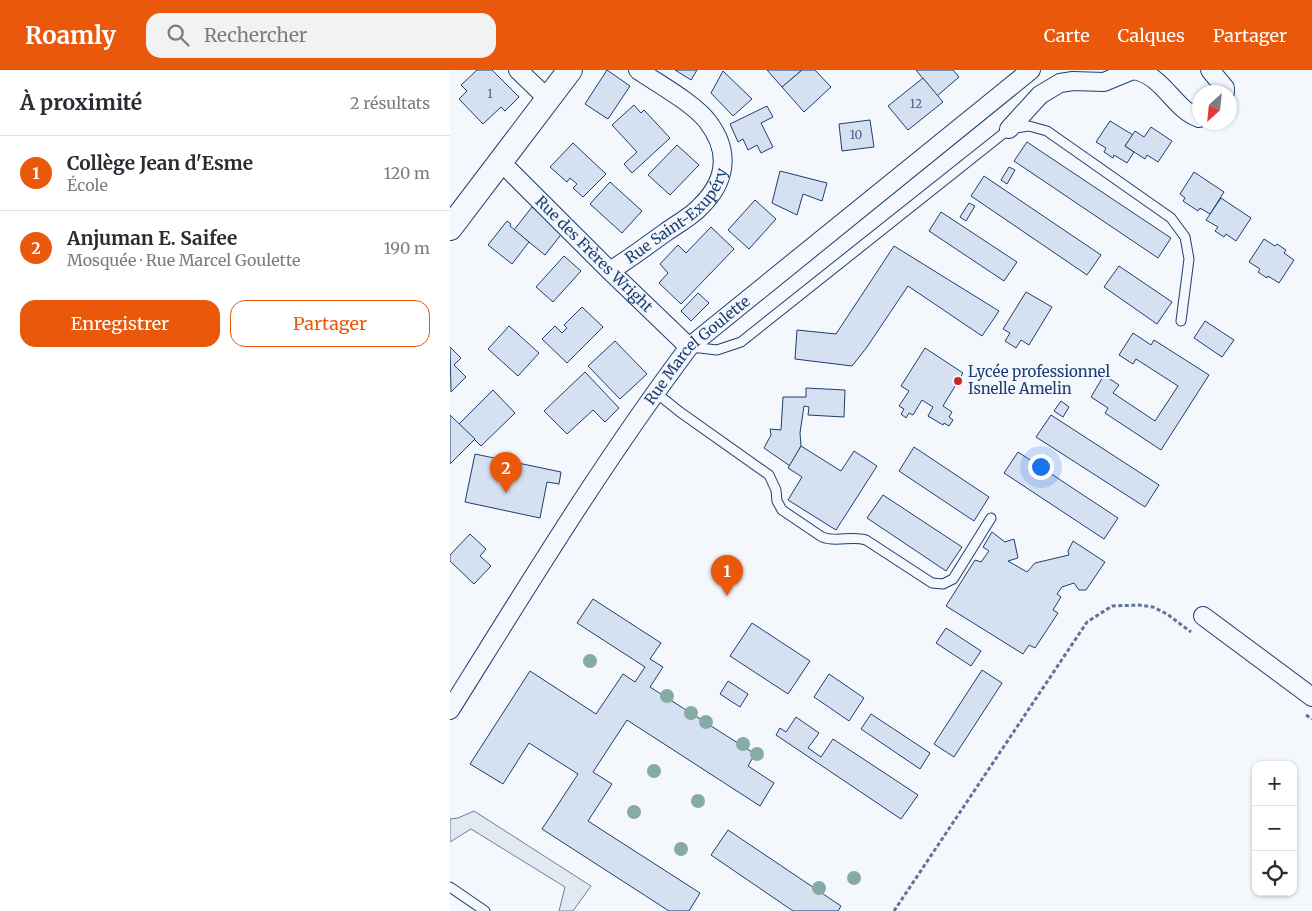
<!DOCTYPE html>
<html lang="fr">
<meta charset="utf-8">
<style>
:root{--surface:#fff;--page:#f2f2f3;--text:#2b2b33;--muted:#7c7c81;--line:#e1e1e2;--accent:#ea580c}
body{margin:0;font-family:Merriweather,serif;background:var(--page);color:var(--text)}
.controls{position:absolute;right:15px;bottom:15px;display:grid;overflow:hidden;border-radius:10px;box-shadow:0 1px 4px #0004}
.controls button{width:45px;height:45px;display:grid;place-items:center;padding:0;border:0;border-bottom:1px solid var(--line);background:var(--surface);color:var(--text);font:25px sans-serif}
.compass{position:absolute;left:742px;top:15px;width:45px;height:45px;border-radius:50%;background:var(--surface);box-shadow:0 1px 4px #0004;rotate:207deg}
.you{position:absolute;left:590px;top:396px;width:18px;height:18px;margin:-12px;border:4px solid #fff;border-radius:50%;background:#1a73e8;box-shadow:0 0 0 8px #1a73e833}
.badge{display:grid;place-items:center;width:32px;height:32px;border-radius:50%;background:var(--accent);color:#fff;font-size:16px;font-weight:700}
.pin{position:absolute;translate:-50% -41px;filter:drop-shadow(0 1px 2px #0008)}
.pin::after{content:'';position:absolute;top:26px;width:18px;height:15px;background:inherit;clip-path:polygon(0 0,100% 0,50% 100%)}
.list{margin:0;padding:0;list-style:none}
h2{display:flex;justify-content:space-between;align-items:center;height:65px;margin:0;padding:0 20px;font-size:21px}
h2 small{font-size:16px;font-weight:400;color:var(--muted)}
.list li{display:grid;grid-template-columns:32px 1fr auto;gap:15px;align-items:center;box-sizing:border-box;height:75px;padding:0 20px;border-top:1px solid var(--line)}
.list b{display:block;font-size:19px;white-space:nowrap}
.list p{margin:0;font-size:16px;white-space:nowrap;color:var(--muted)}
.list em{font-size:16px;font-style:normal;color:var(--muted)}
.actions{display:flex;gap:10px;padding:15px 20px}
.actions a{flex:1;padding:11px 0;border:1px solid var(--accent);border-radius:15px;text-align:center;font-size:18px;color:var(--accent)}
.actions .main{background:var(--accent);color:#fff}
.icon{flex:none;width:28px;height:28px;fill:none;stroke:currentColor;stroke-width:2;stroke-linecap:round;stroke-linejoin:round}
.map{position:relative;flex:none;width:862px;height:841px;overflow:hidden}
header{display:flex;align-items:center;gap:30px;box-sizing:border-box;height:70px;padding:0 25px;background:var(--accent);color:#fff}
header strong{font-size:24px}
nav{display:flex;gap:28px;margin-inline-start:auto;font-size:18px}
.search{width:350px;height:45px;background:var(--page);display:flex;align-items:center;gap:12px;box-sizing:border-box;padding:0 18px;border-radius:15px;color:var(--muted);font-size:19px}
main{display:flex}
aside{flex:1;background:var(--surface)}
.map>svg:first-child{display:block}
.green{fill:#e3e9f0;stroke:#687fa3}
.building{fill:#d5e0f0;stroke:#1d3f73}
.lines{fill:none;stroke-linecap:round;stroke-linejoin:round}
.lane-casing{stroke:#1d3f73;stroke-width:11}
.street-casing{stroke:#1d3f73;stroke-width:20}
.secondary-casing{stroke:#1d3f73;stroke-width:26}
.path{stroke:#5e769c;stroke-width:3;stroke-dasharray:4 2.5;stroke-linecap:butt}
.lane{stroke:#f4f7fb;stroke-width:9}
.street{stroke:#f4f7fb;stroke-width:18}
.secondary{stroke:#f4f7fb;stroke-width:24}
.tree{fill:#86aba6}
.poi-dot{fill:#c62828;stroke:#f4f7fb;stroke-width:2}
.labels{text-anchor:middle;stroke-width:4;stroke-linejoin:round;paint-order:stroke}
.number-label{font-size:12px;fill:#4b6792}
.street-label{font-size:15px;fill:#1d3f73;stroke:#f4f7fb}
.poi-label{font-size:15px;fill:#1d3f73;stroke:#f4f7fb;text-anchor:start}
</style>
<header>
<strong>Roamly</strong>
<div class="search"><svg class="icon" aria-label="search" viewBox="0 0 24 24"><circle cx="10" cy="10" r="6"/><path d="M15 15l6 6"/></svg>Rechercher</div>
<nav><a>Carte</a><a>Calques</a><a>Partager</a></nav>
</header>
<main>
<aside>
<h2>À proximité<small>2 résultats</small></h2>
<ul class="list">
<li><span class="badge">1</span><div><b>Collège Jean d'Esme</b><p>École</p></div><em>120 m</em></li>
<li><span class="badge">2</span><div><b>Anjuman E. Saifee</b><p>Mosquée · Rue Marcel Goulette</p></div><em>190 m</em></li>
</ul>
<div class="actions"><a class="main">Enregistrer</a><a>Partager</a></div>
</aside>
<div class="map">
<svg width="862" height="841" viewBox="0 0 862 841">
<rect width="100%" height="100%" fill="#f4f7fb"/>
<!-- green -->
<path class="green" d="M24,741L141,816L123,841H109L115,817L21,759L0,772V749L8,748Z"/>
<!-- building -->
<g class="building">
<path d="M27,0H42L69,27L55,41L51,37L33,54L9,29L17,21L11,15Z"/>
<path d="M157,0L180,16L158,49L135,34Z"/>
<path d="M225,0H247L241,10Z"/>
<path d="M317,0H352L332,17Z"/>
<path d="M352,0H365L381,17L354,42L332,17Z"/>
<path d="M466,0H503L509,7L487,26Z"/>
<path d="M273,1L302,29L283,46L261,23Z"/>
<path d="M473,8L493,32L458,60L438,36Z"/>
<path d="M184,35L191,43L194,40L220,68L182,103L174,94L187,82L162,55Z"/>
<path d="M317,36L323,47L311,53L323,77L311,83L307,75L298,80L293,69L288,72L280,54Z"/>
<path d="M420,50L424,77L392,81L389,54Z"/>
<path d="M660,51L683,65L675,76L684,82L677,93L664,85L663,88L654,82L656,78L646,72Z"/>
<path d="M701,57L722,71L708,92L697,85L695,89L675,76L685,61L694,67Z"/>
<path d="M577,72L721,168L708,188L564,91Z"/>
<path d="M123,73L156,104L133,127L123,118L127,114L120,108L117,112L100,97Z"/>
<path d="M227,75L249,95L220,125L198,105Z"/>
<path d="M559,97L565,100L557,114L551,110Z"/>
<path d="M330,101L377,113L372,131L353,124L347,145L322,133Z"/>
<path d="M744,102L774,122L760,144L750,138L748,141L733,131L735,128L730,124Z"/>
<path d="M534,106L651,185L637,205L521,126Z"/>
<path d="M160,112L192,141L172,163L140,134Z"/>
<path d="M771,128L801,148L786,171L776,164L774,167L765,161L768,157L756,150Z"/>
<path d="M305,130L326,149L299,179L278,160Z"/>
<path d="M519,133L525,136L516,151L510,147Z"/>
<path d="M82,137L113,162L95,185L64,160Z"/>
<path d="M491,142L567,192L554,211L479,161Z"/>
<path d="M57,151L61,154L60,156L79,172L62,194L38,175Z"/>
<path d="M261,157L284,179L231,234L209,213L218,203L210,194L228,175L236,183Z"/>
<path d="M814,169L825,176L827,174L836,180L834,183L844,190L829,213L818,206L817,208L808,202L810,199L799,192Z"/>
<path d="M444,176L549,241L532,266L458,216L417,277L402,296L345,289L347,260L386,264Z"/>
<path d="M114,186L131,201L103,232L86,217Z"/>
<path d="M669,196L722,232L707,254L654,217Z"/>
<path d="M576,222L602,237L579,275L571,270L566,278L555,271L560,263L553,259Z"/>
<path d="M248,223L259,233L241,251L231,241Z"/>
<path d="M132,237L153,257L117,293L92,269L105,256L112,263L117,258L114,255Z"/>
<path d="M755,251L784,270L772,287L744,268Z"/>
<path d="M59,256L89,283L68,306L38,279Z"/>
<path d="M683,263L701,275L704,270L759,305L711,380L655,343L658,338L641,327L654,305L669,315L663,323L705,351L728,316L686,289L683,294L669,285Z"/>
<path d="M165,271L197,304L170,329L138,296Z"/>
<path d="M0,277L11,288L4,295L16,307L1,322Z"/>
<path d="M475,278L513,303L493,336L502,342L499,347L503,350L499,356L494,353L493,355L478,346L483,337L472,330L463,345L459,343L456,348L451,344L454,339L449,336L459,321L451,316Z"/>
<path d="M135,302L169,338L155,352L143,340L117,364L94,341Z"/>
<path d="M356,318L395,320L394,347L358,345L359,337L354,336L350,363L351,376L340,396L314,378L321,365L320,359L331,360L333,327H356Z"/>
<path d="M43,320L65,343L31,376L9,354Z"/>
<path d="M611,331L619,337L613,347L604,341Z"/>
<path d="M0,345L25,369L0,394Z"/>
<path d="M601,345L709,415L695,437L586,367Z"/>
<path d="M351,376L391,401L404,381L427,396L386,460L338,430L352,407L338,398Z"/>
<path d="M464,377L539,427L524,451L449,401Z"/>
<path d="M568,382L668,448L654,469L554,403Z"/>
<path d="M25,384L111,402L109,414L97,412L90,448L15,432Z"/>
<path d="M433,425L512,477L496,501L417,448Z"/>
<path d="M542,462L555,472L564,469L568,488L558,491L577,502L585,493L619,485L618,481L623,471L655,492L636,520H629L624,513L612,517L607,524L611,527L603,540L608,543L585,578L579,575L573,584L496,536L525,490L531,492L539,481L533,477Z"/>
<path d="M20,464L36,479L30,486L41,496L24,514L0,491V485Z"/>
<path d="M143,529L211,573L200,589L213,597L200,617L305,684L298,696L324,713L310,736L177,650L143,702L162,714L138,751L250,823L239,841H219L92,759L128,704L79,673L53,714L20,694L80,601L146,644L173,604L185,612L195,597L127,553Z"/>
<path d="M302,553L360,591L338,624L280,586Z"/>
<path d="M496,558L531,581L521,596L486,573Z"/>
<path d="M532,600L552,613L504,687L484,674Z"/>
<path d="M379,604L414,628L399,651L364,627Z"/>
<path d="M278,611L298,624L290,637L270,624Z"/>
<path d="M421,644L480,683L470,699L411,659Z"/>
<path d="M346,647L369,663L358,678L371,687L383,669L468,725L451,749L326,665L330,658L336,662Z"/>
<path d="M278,760L391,836L388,841H343L261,785Z"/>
</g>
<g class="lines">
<!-- lane casing -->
<g class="lane-casing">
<g id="lane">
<path d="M241,277L267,280L291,272L559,59L579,56L597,61L721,148L735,167L739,189L731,251"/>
<path d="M205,322L230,342L319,405L326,420L327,431L332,440L372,467C387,473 401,465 416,470L482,513L493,514L503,509L541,448"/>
<path d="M0,817L35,841"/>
</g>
</g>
<!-- street casing -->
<g class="street-casing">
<g id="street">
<path d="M68,0L98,29"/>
<path d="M683,0C714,5 723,39 749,48"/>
<path d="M760,0L775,18V22"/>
<path d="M559,59L590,25L610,13L623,11L654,12L683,0"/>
<path id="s1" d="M50,93L57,98L160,201L239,277"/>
<path id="s2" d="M160,201C179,189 198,175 216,162C227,154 241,147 250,137C277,111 280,81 258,52C245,34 207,13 188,0"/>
<path d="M753,546L862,627"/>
<path id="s3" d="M0,640C77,517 152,393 239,277L581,0"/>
</g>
</g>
<!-- secondary casing -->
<g class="secondary-casing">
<path id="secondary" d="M0,158L120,0"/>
</g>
<!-- path -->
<g class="path">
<path d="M856,645L862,649"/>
<path d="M444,841L637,552L662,536L689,535L703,537L717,544L741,562"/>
</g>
<!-- lane -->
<use href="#lane" class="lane"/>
<!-- street -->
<use href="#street" class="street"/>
<!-- secondary -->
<use href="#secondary" class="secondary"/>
</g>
<!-- trees -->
<g class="tree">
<circle cx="140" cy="591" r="7"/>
<circle cx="217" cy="626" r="7"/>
<circle cx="241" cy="643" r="7"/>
<circle cx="256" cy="652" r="7"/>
<circle cx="293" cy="674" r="7"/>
<circle cx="307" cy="684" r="7"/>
<circle cx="204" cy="701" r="7"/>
<circle cx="248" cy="731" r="7"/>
<circle cx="184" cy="742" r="7"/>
<circle cx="231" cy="779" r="7"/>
<circle cx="404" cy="808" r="7"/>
<circle cx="369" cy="818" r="7"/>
</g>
<!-- markers -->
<circle class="poi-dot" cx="508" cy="311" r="5"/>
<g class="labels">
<!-- number labels -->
<g class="number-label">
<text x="40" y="28">1</text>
<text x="466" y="38">12</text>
<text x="406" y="69">10</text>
</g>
<!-- street labels -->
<g class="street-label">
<text dy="5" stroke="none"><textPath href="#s2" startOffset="88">Rue Saint-Exupéry</textPath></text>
<text dy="5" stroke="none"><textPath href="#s1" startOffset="131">Rue des Frères Wright</textPath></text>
<text dy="5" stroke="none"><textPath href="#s3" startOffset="438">Rue Marcel Goulette</textPath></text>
</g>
<!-- poi labels -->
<g class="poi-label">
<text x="518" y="307">Lycée professionnel<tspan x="518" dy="17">Isnelle Amelin</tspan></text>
</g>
</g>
</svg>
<div class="controls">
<button>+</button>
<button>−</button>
<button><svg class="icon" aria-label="locate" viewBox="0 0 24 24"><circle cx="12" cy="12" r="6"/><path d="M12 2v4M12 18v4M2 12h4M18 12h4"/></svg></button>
</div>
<svg class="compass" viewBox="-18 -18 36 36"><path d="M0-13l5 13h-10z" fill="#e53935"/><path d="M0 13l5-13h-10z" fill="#7c7c81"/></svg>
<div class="you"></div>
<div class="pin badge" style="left:277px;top:526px">1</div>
<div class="pin badge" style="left:56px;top:423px">2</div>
</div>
</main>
